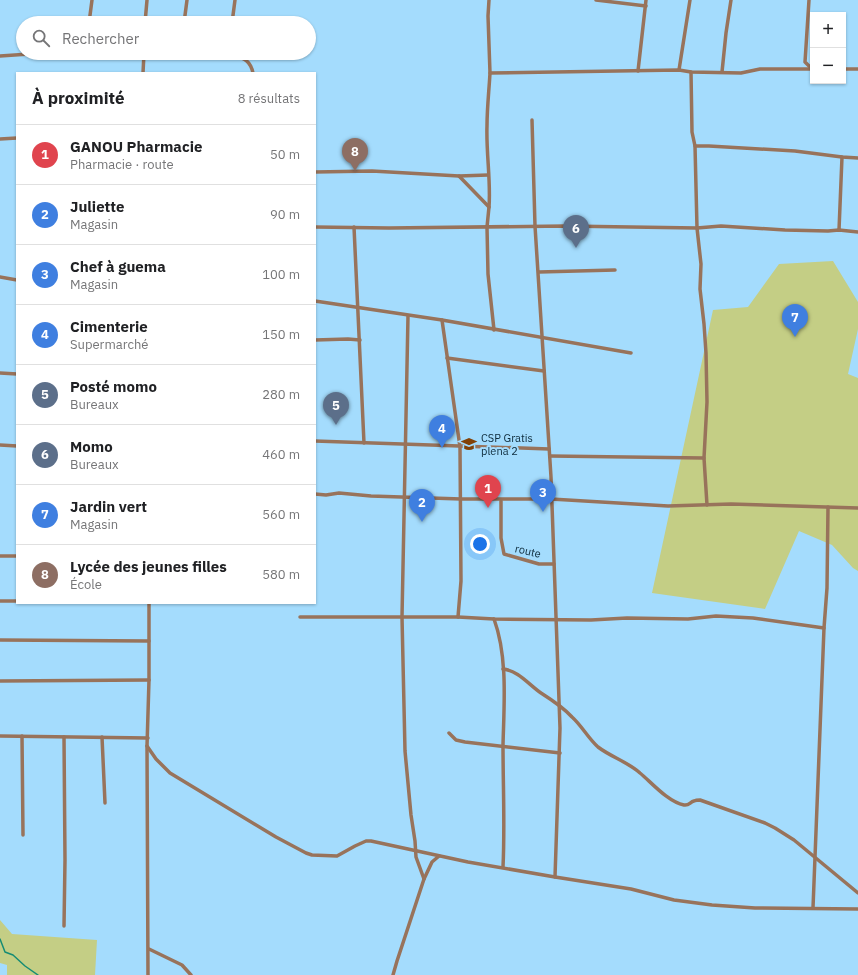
<!DOCTYPE html>
<html lang="fr">
<meta charset="utf-8">
<style>
:root{--surface:#fff;--page:#f2f2f2;--text:#202124;--muted:#757577;--line:#e0e0e0;--accent:#111827}
body{margin:0;font-family:"IBM Plex Sans",sans-serif;background:var(--page);color:var(--text)}
.controls{position:absolute;right:12px;top:12px;display:grid;overflow:hidden;border-radius:0px;box-shadow:0 1px 3px #0004}
.controls button{width:36px;height:36px;display:grid;place-items:center;padding:0;border:0;border-bottom:1px solid var(--line);background:var(--surface);color:var(--text);font:20px sans-serif}
.you{position:absolute;left:480px;top:544px;width:14px;height:14px;margin:-10px;border:3px solid #fff;border-radius:50%;background:#1a73e8;box-shadow:0 0 0 6px #1a73e833}
.badge{display:grid;place-items:center;width:26px;height:26px;border-radius:50%;background:var(--accent);color:#fff;font-size:13px;font-weight:700}
.pin{position:absolute;translate:-50% -33px;filter:drop-shadow(0 1px 2px #0008)}
.pin::after{content:'';position:absolute;top:21px;width:14px;height:12px;background:inherit;clip-path:polygon(0 0,100% 0,50% 100%)}
.list{margin:0;padding:0;list-style:none}
h2{display:flex;justify-content:space-between;align-items:center;height:52px;margin:0;padding:0 16px;font-size:17px}
h2 small{font-size:13px;font-weight:400;color:var(--muted)}
.list li{display:grid;grid-template-columns:26px 1fr auto;gap:12px;align-items:center;box-sizing:border-box;height:60px;padding:0 16px;border-top:1px solid var(--line)}
.list b{display:block;font-size:15px;white-space:nowrap}
.list p{margin:0;font-size:13px;white-space:nowrap;color:var(--muted)}
.list em{font-size:13px;font-style:normal;color:var(--muted)}
.icon{flex:none;width:22px;height:22px;fill:none;stroke:currentColor;stroke-width:2;stroke-linecap:round;stroke-linejoin:round}
.map{position:relative;flex:none;width:858px;height:975px;overflow:hidden}
.search{position:absolute;background:var(--surface);box-shadow:0 1px 3px #0004;left:16px;top:16px;width:300px;height:44px;display:flex;align-items:center;gap:10px;box-sizing:border-box;padding:0 14px;border-radius:22px;color:var(--muted);font-size:15px}
.panel{position:absolute;background:var(--surface);box-shadow:0 1px 3px #0004;left:16px;top:72px;width:300px;height:532px;border-radius:0px}
.map>svg:first-child{display:block}
.green{fill:#c4ce85}
.lines{fill:none;stroke-linecap:round;stroke-linejoin:round}
.stream{stroke:#168c74;stroke-width:1.5}
.minor{stroke:#98735b;stroke-width:3.5}
.labels{text-anchor:middle;stroke-width:4;stroke-linejoin:round;paint-order:stroke}
.poi-label{font-size:11px;fill:#0c2a3a;stroke:#a4dcfd;text-anchor:start}
.street-label{font-size:11px;fill:#0c2a3a;stroke:#a4dcfd}
</style>
<div class="map">
<svg width="858" height="975" viewBox="0 0 858 975">
<rect width="100%" height="100%" fill="#a4dcfd"/>
<!-- green -->
<g class="green">
<path d="M833,261L858,302V329L848,374L858,378V571L853,568L832,545L799,531L765,609L652,593L713,310L748,307L779,264Z"/>
<path d="M0,920L12,934L97,940L95,975H7V965L0,963Z"/>
</g>
<g class="lines">
<!-- stream -->
<path class="stream" d="M0,939L5,952L13,955L25,966L38,975"/>
<!-- minor -->
<g class="minor">
<path d="M489,0L488,16L490,73"/>
<path d="M596,0L646,6"/>
<path d="M809,0L805,62L812,69"/>
<path d="M89,23L92,0"/>
<path d="M145,23L147,0"/>
<path d="M184,23L187,0"/>
<path d="M232,23L235,0"/>
<path d="M121,53H154"/>
<path d="M229,53C241,58 250,58 253,73"/>
<path d="M0,56L44,53"/>
<path d="M843,69H858"/>
<path d="M679,70L690,0"/>
<path d="M638,71L646,0"/>
<path d="M691,72L692,132L695,146L697,228L701,264L700,289L704,324L706,353L707,402L704,458L707,505"/>
<path d="M722,72L726,33L731,0"/>
<path d="M143,73L144,53"/>
<path d="M532,120L535,226L551,477L560,728L555,877L631,889L674,900L712,905L755,908L858,909"/>
<path d="M0,139L17,138"/>
<path d="M695,146H709L795,151L842,157L858,158"/>
<path d="M315,172L372,171L459,176L488,175"/>
<path d="M459,176L489,207L487,227L488,274L494,330"/>
<path d="M489,207C491,181 486,153 487,126C487,108 489,91 490,73L679,70L691,72L741,73L760,69H813"/>
<path d="M315,227L389,228L565,226L697,228L721,226L785,230L828,231L839,230L858,232"/>
<path d="M354,227L364,443"/>
<path d="M839,230L842,157"/>
<path d="M539,272L615,270"/>
<path d="M0,277L17,280"/>
<path d="M315,301L442,320L631,353"/>
<path d="M408,316L402,617L405,751L411,815L415,841L416,857L424,879"/>
<path d="M442,320L460,447L461,581L458,617"/>
<path d="M315,340L348,339L360,340"/>
<path d="M447,358L544,371"/>
<path d="M0,373L17,374"/>
<path d="M315,441L549,449"/>
<path d="M0,445L17,446"/>
<path d="M550,456L704,458"/>
<path d="M315,494L326,495L339,493L371,496L461,499H551L668,506L731,504L858,508"/>
<path d="M501,501V538L504,554L539,564H554"/>
<path d="M0,556H17"/>
<path d="M0,601H17"/>
<path d="M300,617H458L494,619L591,620L627,618L688,619L716,616L753,618L824,628L827,588L828,507"/>
<path d="M494,619C508,657 504,705 503,745C503,786 505,826 503,867"/>
<path d="M0,640L149,641"/>
<path d="M503,669C519,671 528,684 541,693C552,700 563,707 572,717C582,726 588,738 598,747C611,757 628,762 640,773C651,782 668,802 684,805C689,806 690,802 694,801C696,800 698,800 700,800L765,823L775,828L794,840L858,893"/>
<path d="M0,681L149,680"/>
<path d="M449,733L456,740L465,742L560,753"/>
<path d="M0,736L148,738"/>
<path d="M22,736L23,835"/>
<path d="M102,737L105,803"/>
<path d="M147,746L156,759L170,773L276,837L306,853L312,855L337,856L355,846L366,841H371L468,862L555,877"/>
<path d="M813,908L824,628"/>
<path d="M64,926L65,860L64,737"/>
<path d="M149,949L182,965L191,975"/>
<path d="M148,975L147,746L149,680V603"/>
<path d="M393,975L397,961L424,879L432,862L439,856"/>
</g>
</g>
<!-- icons -->
<defs>
<g id="school-bare" transform="scale(1.2)"><path d="M0-5L7-2L0 1L-7-2ZM-4 1L0 2.5L4 1V4Q0 6-4 4Z" fill="#824208" stroke="#a4dcfd" stroke-width="2.5" paint-order="stroke"/></g>
</defs>
<g fill-rule="evenodd">
<use href="#school-bare" x="469" y="444"/>
</g>
<g class="labels">
<!-- poi labels -->
<g class="poi-label">
<text x="481" y="442">CSP Gratis<tspan x="481" dy="13">plena 2</tspan></text>
</g>
<!-- street labels -->
<g class="street-label">
<text transform="translate(528 551) rotate(13)" y="4">route</text>
</g>
</g>
</svg>
<div class="controls">
<button>+</button>
<button>−</button>
</div>
<div class="you"></div>
<div class="pin badge" style="left:488px;top:508px;background:#e0444e">1</div>
<div class="pin badge" style="left:422px;top:522px;background:#3f7fe0">2</div>
<div class="pin badge" style="left:543px;top:512px;background:#3f7fe0">3</div>
<div class="pin badge" style="left:442px;top:448px;background:#3f7fe0">4</div>
<div class="pin badge" style="left:336px;top:425px;background:#5c6f8a">5</div>
<div class="pin badge" style="left:576px;top:248px;background:#5c6f8a">6</div>
<div class="pin badge" style="left:795px;top:337px;background:#3f7fe0">7</div>
<div class="pin badge" style="left:355px;top:171px;background:#8d6e63">8</div>
<div class="search"><svg class="icon" aria-label="search" viewBox="0 0 24 24"><circle cx="10" cy="10" r="6"/><path d="M15 15l6 6"/></svg>Rechercher</div>
<section class="panel">
<h2>À proximité<small>8 résultats</small></h2>
<ul class="list">
<li><span class="badge" style="background:#e0444e">1</span><div><b>GANOU Pharmacie</b><p>Pharmacie · route</p></div><em>50 m</em></li>
<li><span class="badge" style="background:#3f7fe0">2</span><div><b>Juliette</b><p>Magasin</p></div><em>90 m</em></li>
<li><span class="badge" style="background:#3f7fe0">3</span><div><b>Chef à guema</b><p>Magasin</p></div><em>100 m</em></li>
<li><span class="badge" style="background:#3f7fe0">4</span><div><b>Cimenterie</b><p>Supermarché</p></div><em>150 m</em></li>
<li><span class="badge" style="background:#5c6f8a">5</span><div><b>Posté momo</b><p>Bureaux</p></div><em>280 m</em></li>
<li><span class="badge" style="background:#5c6f8a">6</span><div><b>Momo</b><p>Bureaux</p></div><em>460 m</em></li>
<li><span class="badge" style="background:#3f7fe0">7</span><div><b>Jardin vert</b><p>Magasin</p></div><em>560 m</em></li>
<li><span class="badge" style="background:#8d6e63">8</span><div><b>Lycée des jeunes filles</b><p>École</p></div><em>580 m</em></li>
</ul>
</section>
</div>
